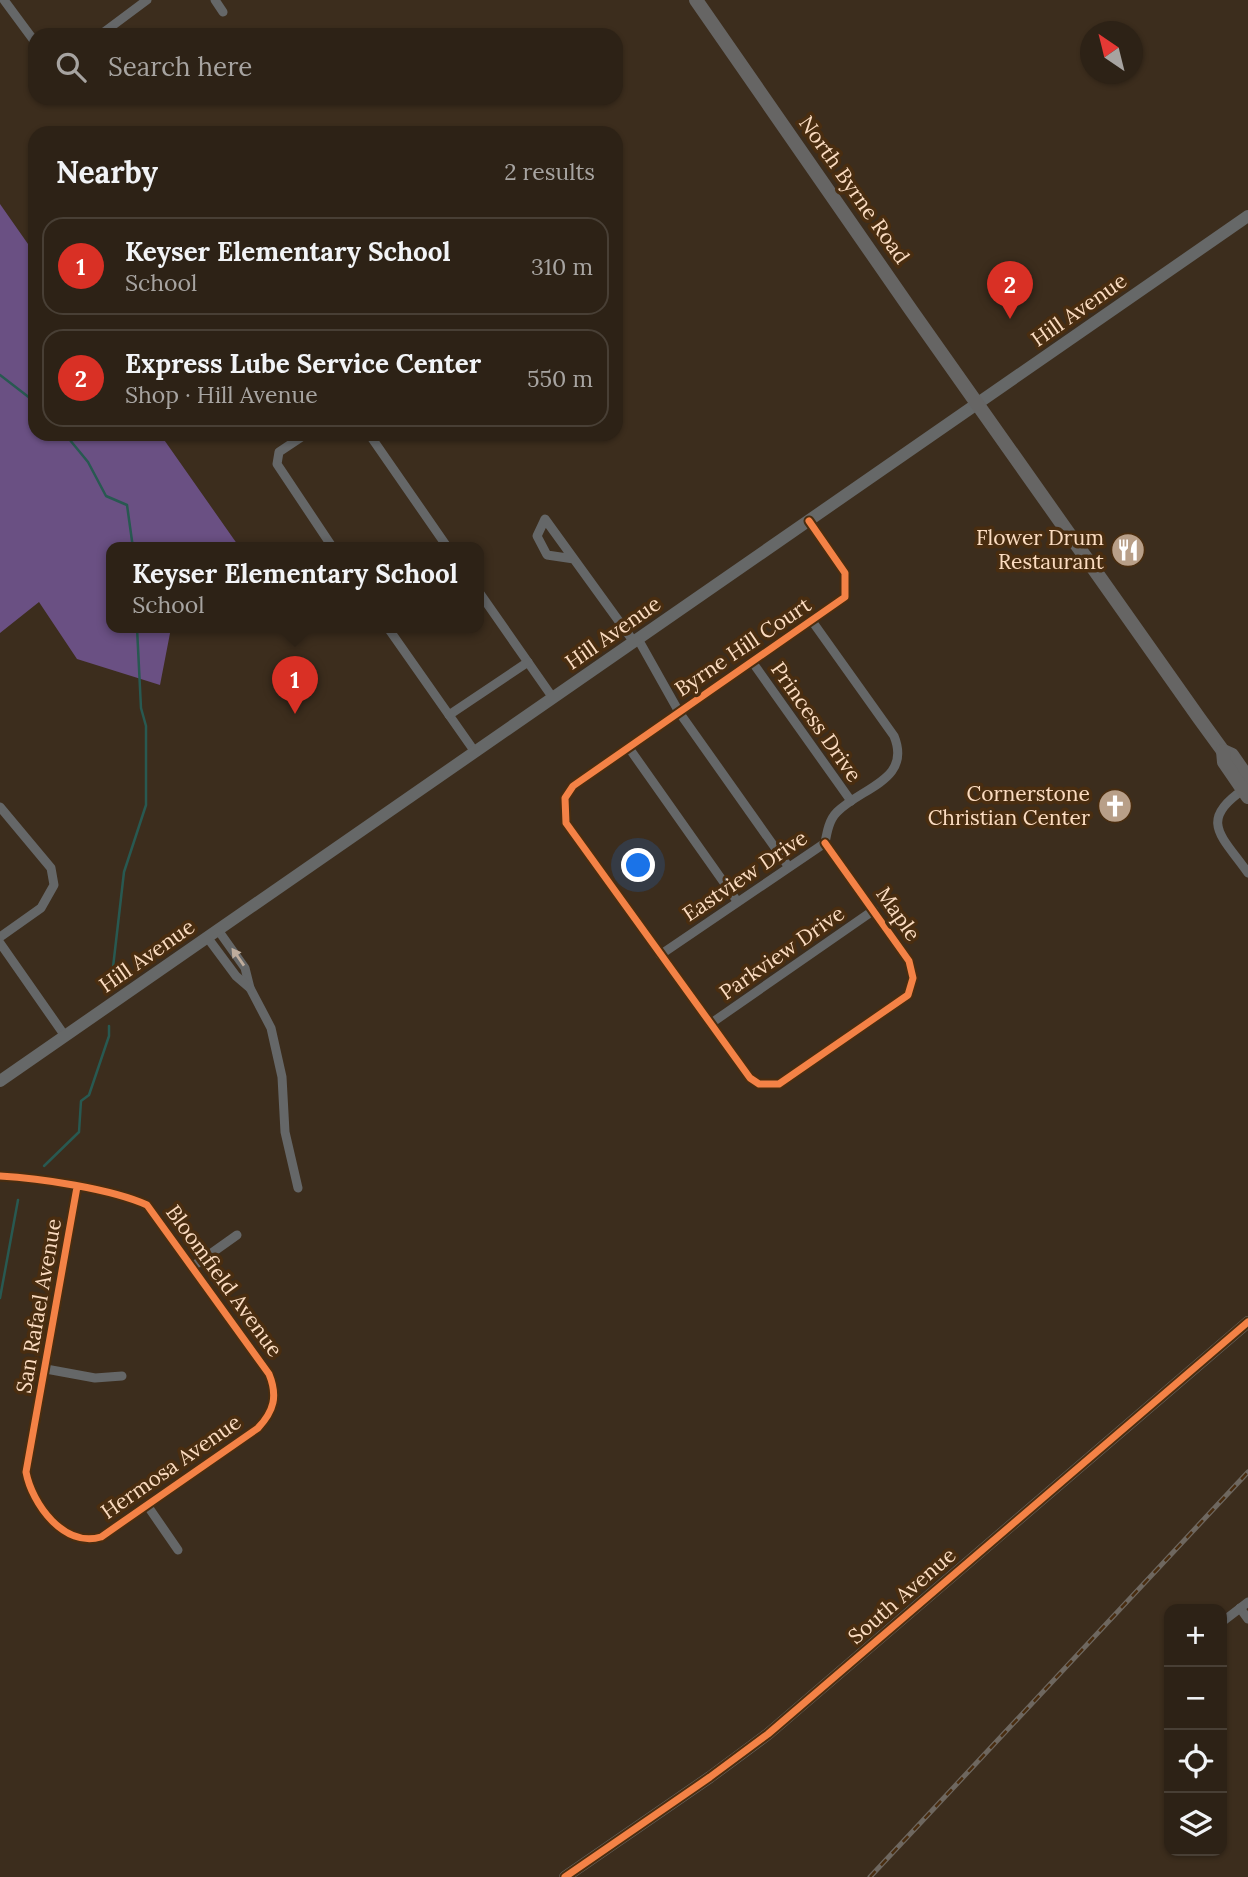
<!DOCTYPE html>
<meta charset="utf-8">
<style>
:root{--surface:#2d2216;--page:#352a1f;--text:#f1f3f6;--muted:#a7a4a1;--line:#483f35;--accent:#d93025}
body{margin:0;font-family:Lora,serif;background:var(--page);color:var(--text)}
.controls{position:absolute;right:21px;bottom:21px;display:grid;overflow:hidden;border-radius:14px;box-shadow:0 2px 5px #0004}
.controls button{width:63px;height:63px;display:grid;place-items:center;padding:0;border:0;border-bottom:2px solid var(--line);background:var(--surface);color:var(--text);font:35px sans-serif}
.compass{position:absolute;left:1080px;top:21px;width:63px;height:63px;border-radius:50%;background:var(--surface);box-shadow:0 2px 5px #0004;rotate:325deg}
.you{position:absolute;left:639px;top:866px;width:24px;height:24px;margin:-18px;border:5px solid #fff;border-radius:50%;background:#1a73e8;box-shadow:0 0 0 10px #1a73e833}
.badge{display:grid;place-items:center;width:46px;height:46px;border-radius:50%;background:var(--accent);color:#fff;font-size:23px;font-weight:700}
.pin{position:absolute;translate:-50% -58px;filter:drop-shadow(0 2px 4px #0008)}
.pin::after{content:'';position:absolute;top:37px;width:24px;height:21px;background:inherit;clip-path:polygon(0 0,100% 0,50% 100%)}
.popup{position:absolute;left:106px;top:542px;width:378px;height:91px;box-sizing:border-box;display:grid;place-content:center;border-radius:14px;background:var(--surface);filter:drop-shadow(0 2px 5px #0005);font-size:23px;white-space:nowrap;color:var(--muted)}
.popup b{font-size:26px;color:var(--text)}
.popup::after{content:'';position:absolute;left:50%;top:100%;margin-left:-14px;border:14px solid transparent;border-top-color:var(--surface)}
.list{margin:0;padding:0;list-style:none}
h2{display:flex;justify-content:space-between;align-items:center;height:91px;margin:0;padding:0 28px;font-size:30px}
h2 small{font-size:23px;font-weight:400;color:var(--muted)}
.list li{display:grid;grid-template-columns:46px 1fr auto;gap:21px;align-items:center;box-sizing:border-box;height:98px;margin:0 14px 14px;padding:0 14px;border:2px solid var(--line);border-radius:21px}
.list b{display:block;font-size:26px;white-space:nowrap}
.list p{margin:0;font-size:23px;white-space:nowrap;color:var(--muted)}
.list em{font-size:23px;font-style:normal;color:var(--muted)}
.icon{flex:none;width:38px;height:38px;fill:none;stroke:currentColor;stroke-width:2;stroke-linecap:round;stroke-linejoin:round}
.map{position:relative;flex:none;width:1248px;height:1877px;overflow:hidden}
.search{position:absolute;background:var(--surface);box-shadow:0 2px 5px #0004;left:28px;top:28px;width:595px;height:77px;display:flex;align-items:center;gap:18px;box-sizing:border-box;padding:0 24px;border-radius:21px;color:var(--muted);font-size:26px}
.panel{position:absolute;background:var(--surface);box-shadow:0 2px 5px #0004;left:28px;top:126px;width:595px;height:315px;border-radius:21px}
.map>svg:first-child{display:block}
.forest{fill:#6a5083}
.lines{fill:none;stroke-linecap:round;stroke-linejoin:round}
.stream{stroke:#285951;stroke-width:2.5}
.street{stroke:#656768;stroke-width:9}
.secondary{stroke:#666868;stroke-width:12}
.primary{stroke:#666564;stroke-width:14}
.rail-casing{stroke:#6e675f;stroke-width:5}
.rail{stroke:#492d10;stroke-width:2.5;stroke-dasharray:8;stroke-linecap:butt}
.cycleway-casing{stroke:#492d10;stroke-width:11}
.cycleway{stroke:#f48246;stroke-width:7}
.oneway{fill:#bfad9d}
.labels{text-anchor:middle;stroke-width:7;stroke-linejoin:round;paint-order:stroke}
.street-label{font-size:21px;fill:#fbdcc1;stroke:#492d10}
.poi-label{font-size:21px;fill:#fbdcc1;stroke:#492d10;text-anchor:end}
</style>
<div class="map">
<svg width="1248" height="1877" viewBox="0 0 1248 1877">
<rect width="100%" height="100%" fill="#3c2d1d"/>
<!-- forest -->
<path class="forest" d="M0,204L35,254V434H160L240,548H111V628H171L160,685L77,659L39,602L0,633Z"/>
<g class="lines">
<!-- stream -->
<g class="stream">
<path d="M0,375L35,402"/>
<path d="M65,434L88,462L106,496L127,505L133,548"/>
<path d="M112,976L124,872L146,805V726L141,708L137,628"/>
<path d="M44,1166L79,1132L81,1101L89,1095L109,1036V1026"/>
<path d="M0,1298L18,1200"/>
</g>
<!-- street -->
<g class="street">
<path d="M4,0L35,42"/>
<path d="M215,0L223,12"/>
<path d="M100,35L147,0"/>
<path d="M306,434L279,452L277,464L333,548"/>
<path d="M369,434L448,548"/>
<path d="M809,521L845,573V597L573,786L565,798L566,823L750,1078L759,1084H779L908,995L913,978L909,961L825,843"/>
<path d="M574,559L547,555L537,536L545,519L634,642"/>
<path d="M479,592L553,698"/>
<path d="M388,628L475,752"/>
<path d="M638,639L679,712L788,866"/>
<path d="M753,663L851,801"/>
<path d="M449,715L528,662"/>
<path d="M629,748L737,901"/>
<path d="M1243,790C1197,821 1223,837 1248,873"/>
<path d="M0,807L51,868L54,885L41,908L0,937"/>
<path d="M218,930L245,968L250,988L271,1028L282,1077L285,1132L298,1188"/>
<path d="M207,937L236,976L250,988"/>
<path d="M0,943L65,1036"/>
<path d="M660,955L825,843C827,832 829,820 837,812C862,787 912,780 894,736L812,621"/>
<path d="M710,1024L874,910"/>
<path d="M0,1176C39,1178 112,1189 147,1205L269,1374C278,1396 274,1411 258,1428L101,1537C64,1548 32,1504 26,1472L77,1187"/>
<path d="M192,1267L237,1235"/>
<path d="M46,1369L95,1378L122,1376"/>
<path d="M147,1505L178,1550"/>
<path d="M1240,1608L1248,1619"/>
<path d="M1222,1622L1248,1602"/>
</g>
<!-- secondary -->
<g class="secondary">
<path d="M0,1081L1248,216"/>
<path d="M565,1877L710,1777L768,1734L1248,1322"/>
</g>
<!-- primary -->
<g class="primary">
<path d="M696,0L911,310L1199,718L1223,751L1232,755L1248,778"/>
<path d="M1223,751L1224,762L1248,797"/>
</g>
<!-- rail casing -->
<g class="rail-casing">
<path id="rail" d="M870,1877L1248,1472"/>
</g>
<!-- rail -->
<use href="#rail" class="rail"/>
<!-- cycleway casing -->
<g class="cycleway-casing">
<g id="cycleway">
<path d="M809,521L845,573V597L573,786L565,798L566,823L750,1078L759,1084H779L908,995L913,978L909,961L825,843"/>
<path d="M0,1176C39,1178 112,1189 147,1205L269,1374C278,1396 274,1411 258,1428L101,1537C64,1548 32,1504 26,1472L77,1187"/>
<path d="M565,1877L710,1777L768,1734L1248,1322"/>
</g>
</g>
<!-- cycleway -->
<use href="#cycleway" class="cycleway"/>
</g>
<!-- one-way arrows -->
<defs><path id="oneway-solid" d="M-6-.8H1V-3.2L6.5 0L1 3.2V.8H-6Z" transform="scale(1.75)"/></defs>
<use class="oneway" href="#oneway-solid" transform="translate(238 957) rotate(-125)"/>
<!-- icons -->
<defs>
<g id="restaurant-disc" transform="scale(1.75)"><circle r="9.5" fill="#b89f88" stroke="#492d10"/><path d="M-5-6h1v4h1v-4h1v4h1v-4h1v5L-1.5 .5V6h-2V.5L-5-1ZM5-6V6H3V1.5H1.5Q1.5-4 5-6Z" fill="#fff"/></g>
<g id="church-disc" transform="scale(1.75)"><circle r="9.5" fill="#b89f88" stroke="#492d10"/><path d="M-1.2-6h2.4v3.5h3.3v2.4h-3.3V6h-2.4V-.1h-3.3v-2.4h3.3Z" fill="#fff"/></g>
</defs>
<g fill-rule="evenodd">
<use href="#restaurant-disc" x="1128" y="550"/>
<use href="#church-disc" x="1115" y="806"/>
</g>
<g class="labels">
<!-- street labels -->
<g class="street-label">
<text transform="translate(854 190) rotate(55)" y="7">North Byrne Road</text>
<text transform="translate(1079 310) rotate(-35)" y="7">Hill Avenue</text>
<text transform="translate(613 633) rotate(-35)" y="7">Hill Avenue</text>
<text transform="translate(743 647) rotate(-34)" y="7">Byrne Hill Court</text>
<text transform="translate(816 722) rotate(55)" y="7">Princess Drive</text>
<text transform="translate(745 876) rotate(-34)" y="7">Eastview Drive</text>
<text transform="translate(898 914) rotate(55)" y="7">Maple</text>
<text transform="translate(782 953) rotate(-35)" y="7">Parkview Drive</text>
<text transform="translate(147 956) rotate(-35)" y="7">Hill Avenue</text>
<text transform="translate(224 1281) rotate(54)" y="7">Bloomfield Avenue</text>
<text transform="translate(39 1306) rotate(-80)" y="7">San Rafael Avenue</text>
<text transform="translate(171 1467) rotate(-35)" y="7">Hermosa Avenue</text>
<text transform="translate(902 1596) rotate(-41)" y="7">South Avenue</text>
</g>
<!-- poi labels -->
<g class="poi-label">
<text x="1104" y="545">Flower Drum<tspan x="1104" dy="24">Restaurant</tspan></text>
<text x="1090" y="801">Cornerstone<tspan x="1090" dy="24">Christian Center</tspan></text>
</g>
</g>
</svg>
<div class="controls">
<button>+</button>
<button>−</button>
<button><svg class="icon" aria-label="locate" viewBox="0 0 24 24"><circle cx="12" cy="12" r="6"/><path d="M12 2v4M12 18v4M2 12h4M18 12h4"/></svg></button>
<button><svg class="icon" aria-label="layers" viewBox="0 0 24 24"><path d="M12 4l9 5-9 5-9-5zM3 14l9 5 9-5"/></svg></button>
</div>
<svg class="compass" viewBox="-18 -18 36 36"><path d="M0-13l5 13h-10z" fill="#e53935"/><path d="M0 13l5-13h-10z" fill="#a7a4a1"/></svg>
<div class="you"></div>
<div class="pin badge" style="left:295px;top:714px">1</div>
<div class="popup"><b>Keyser Elementary School</b>School</div>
<div class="pin badge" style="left:1010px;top:319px">2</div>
<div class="search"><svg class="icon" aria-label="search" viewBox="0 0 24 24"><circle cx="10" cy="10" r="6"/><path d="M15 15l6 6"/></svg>Search here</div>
<section class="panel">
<h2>Nearby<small>2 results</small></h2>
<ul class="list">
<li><span class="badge">1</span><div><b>Keyser Elementary School</b><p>School</p></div><em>310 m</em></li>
<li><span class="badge">2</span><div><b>Express Lube Service Center</b><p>Shop · Hill Avenue</p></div><em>550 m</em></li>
</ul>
</section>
</div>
